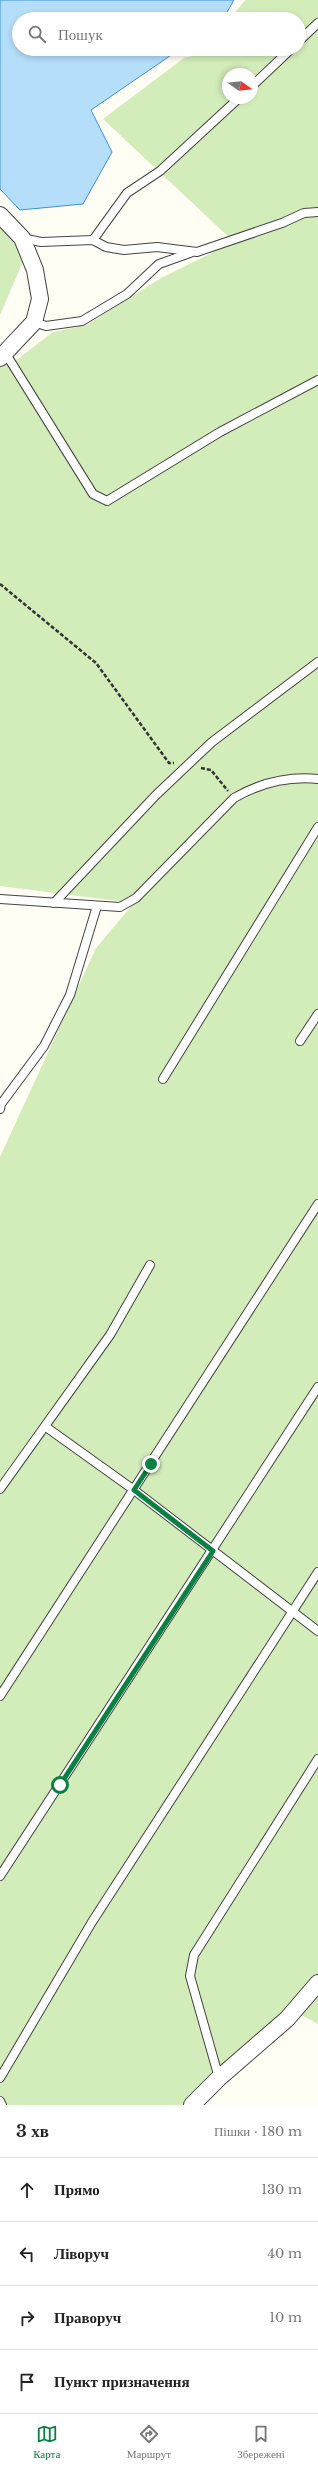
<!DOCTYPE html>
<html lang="uk">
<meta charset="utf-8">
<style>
:root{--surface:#fff;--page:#f6f6f6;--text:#222;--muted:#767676;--line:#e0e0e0;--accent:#0b8043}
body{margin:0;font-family:"Libre Baskerville",serif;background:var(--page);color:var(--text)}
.compass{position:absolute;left:222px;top:68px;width:36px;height:36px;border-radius:50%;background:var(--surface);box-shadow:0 2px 6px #0003;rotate:104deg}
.stop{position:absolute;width:12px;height:12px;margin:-9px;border:3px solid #0b8043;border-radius:50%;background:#fff}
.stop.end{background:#0b8043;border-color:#fff;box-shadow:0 1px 4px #0008}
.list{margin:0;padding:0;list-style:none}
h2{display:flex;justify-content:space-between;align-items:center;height:52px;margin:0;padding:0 16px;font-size:17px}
h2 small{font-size:13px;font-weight:400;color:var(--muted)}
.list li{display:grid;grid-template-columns:26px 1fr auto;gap:12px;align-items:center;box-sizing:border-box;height:64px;padding:0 16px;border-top:1px solid var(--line)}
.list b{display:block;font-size:15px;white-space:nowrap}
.list em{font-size:13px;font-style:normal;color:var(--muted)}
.icon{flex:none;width:22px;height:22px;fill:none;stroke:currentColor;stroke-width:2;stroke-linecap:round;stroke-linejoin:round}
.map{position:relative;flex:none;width:318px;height:2105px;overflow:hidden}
.search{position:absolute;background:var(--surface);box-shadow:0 2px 6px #0003;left:12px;right:12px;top:12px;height:44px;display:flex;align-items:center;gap:10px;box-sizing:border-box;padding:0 14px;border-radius:22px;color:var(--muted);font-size:15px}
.sheet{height:308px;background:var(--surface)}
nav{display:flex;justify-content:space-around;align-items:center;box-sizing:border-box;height:56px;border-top:1px solid var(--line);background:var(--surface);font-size:11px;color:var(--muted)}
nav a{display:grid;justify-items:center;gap:2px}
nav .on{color:var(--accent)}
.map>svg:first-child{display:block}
.green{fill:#d3edba;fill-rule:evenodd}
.water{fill:#b5defb;stroke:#3692d7}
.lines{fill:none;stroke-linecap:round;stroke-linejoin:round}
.service-casing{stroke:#444;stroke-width:10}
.minor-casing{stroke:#444;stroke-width:18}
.path{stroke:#333;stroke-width:2.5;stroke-dasharray:4 2;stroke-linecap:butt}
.service{stroke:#fff;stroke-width:8}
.minor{stroke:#fff;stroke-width:16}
.route{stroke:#0b8043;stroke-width:5}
</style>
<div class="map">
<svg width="318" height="2105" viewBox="0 0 318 2105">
<rect width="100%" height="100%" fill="#fffdf4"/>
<!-- green -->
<g class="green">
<path d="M245,0H318V2024L288,2008L185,2105H0V1157L96,948L134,903L0,886V363L10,365L53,332L87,325L161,278L234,242L103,119L184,58L204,53L207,49H299V19H230ZM228,74H252V98H228Z"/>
<path d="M0,222L7,230L24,259L0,315Z"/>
</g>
<!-- water -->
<path class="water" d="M0,0H234L223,19H19V49H180L91,110L112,152L83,204L20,210L0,189Z"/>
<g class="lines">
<!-- service casing -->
<g class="service-casing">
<g id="service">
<path d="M299,41L318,23"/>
<path d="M252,86L291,49"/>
<path d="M22,238L41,242L93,240L106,247L124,250L157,247L197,252L282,223L304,213L318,212"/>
<path d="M93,240L127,193L160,171L239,98"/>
<path d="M34,322L46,326L82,321L127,294L159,264L190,253"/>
<path d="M6,354L93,494L107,501L220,432L318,380"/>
<path d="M0,899L120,907L136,898L234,798C260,783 287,776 318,779"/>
<path d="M54,903L156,795L212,742L318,662"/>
<path d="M300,1041L318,1014"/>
<path d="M163,1079L318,827"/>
<path d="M0,1109L1,1104L44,1046L70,995L97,906"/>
<path d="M46,1427L134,1490L318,1631"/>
<path d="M0,1489L110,1335L150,1265"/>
<path d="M0,1696L318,1204"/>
<path d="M0,1876L318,1387"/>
<path d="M0,2078L92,1922L318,1572"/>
<path d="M219,2078L190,1976L194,1955L318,1759"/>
<path d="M0,2101L2,2105"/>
</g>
</g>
<!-- minor casing -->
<g class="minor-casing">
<g id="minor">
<path d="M0,215L22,238L35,270L40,299L34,322L0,358"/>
<path d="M192,2105L219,2078L287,2019L318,1983"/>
</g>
</g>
<!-- path -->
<g class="path">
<path d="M0,584L96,663L169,763H174"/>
<path d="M201,768L211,770L228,791"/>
</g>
<!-- service -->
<use href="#service" class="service"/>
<!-- minor -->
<use href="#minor" class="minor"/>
</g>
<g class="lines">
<!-- route -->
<path class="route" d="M60,1785L213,1551L134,1490L151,1464"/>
</g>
</svg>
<svg class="compass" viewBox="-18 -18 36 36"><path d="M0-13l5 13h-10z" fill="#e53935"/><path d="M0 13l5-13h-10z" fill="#767676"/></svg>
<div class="stop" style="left:60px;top:1785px"></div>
<div class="stop end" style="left:151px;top:1464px"></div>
<div class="search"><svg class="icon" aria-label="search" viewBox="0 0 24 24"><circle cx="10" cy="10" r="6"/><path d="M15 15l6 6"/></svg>Пошук</div>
</div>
<section class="sheet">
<h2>3 хв<small>Пішки · 180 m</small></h2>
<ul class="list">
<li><svg class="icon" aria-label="ahead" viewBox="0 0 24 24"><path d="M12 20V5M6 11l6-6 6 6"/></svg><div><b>Прямо</b></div><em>130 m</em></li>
<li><svg class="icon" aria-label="left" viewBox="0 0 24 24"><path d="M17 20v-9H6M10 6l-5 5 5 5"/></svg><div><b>Ліворуч</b></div><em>40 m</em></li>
<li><svg class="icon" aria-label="right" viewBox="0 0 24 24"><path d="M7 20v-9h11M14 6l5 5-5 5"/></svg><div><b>Праворуч</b></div><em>10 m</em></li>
<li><svg class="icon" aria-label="arrive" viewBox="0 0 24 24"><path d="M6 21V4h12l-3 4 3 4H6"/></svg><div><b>Пункт призначення</b></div></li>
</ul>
</section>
<nav>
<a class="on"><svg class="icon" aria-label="map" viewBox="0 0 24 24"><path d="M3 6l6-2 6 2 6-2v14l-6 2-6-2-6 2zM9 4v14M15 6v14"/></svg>Карта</a>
<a><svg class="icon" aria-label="directions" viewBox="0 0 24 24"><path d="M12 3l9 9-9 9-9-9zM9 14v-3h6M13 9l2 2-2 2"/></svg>Маршрут</a>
<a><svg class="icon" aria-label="saved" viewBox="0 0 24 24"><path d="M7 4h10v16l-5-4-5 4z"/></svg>Збережені</a>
</nav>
